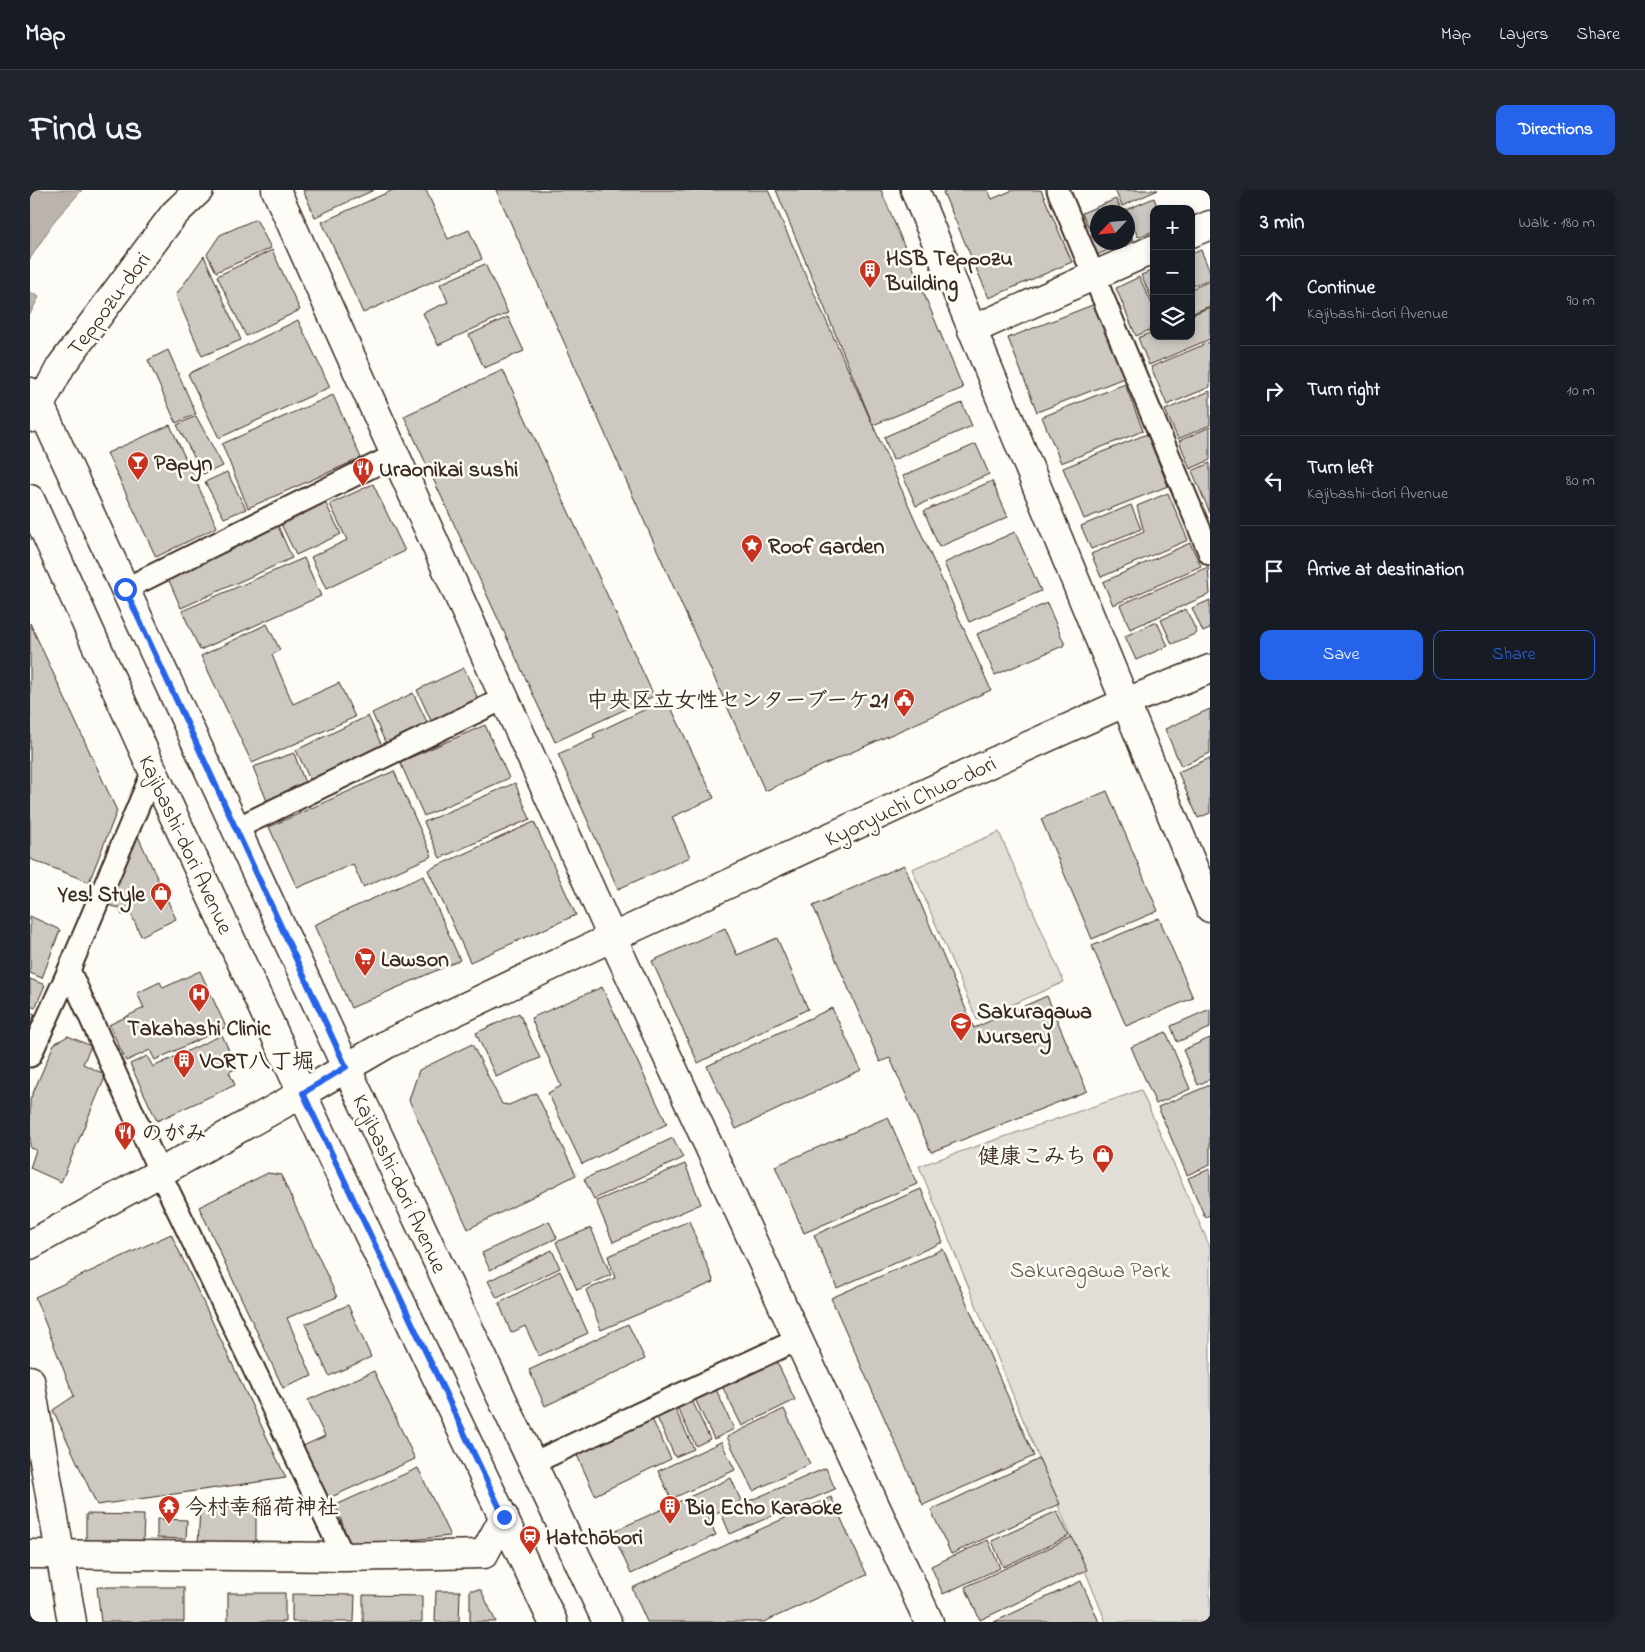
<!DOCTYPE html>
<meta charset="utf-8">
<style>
:root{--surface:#171b24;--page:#20242c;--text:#f1f3f6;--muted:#9ea1a6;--line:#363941;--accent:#2563eb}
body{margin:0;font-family:"Indie Flower","Klee One",sans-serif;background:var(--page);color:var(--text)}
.controls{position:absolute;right:15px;top:15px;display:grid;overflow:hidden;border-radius:10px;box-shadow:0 2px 8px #0003}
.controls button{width:45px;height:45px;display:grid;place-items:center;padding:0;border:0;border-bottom:1px solid var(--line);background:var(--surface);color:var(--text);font:25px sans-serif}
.compass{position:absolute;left:1060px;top:15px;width:45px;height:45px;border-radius:50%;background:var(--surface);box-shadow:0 2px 8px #0003;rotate:244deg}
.stop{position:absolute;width:15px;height:15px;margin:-11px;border:4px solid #2563eb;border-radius:50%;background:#fff}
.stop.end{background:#2563eb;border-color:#fff;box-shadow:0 1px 5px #0008}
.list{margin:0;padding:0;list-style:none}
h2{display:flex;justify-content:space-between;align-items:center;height:65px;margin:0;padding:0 20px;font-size:21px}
h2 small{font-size:16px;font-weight:400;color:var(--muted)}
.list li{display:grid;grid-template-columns:32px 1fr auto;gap:15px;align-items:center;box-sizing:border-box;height:90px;padding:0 20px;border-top:1px solid var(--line)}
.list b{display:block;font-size:19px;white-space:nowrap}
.list p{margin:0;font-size:16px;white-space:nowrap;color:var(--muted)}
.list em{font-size:16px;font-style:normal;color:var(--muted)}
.actions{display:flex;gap:10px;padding:15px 20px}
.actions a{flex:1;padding:11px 0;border:1px solid var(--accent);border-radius:10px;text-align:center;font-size:18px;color:var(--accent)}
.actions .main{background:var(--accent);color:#fff}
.icon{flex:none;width:28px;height:28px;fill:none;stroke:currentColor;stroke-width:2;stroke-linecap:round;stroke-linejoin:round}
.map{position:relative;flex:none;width:1180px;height:1432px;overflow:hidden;border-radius:10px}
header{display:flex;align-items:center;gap:30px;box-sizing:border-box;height:70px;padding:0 25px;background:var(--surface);border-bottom:1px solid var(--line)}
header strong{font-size:24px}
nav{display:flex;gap:28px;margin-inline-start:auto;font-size:18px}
.intro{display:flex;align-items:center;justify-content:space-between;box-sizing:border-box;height:120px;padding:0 30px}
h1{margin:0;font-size:35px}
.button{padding:12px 22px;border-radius:10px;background:var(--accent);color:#fff;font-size:18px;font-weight:700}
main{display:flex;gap:30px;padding:0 30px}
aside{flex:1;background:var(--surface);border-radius:10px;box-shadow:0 2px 8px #0003}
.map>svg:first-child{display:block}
.green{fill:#e1ded7;stroke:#8e847a}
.water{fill:#bbb4ad;stroke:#887d74}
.building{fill:#cdc8c2;stroke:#3b2a1e}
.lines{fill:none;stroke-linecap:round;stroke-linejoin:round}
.lane-casing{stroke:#3b2a1e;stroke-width:25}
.street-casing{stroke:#3b2a1e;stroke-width:31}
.secondary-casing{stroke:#3b2a1e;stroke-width:31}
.lane{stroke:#fdfcf7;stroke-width:21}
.street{stroke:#fdfcf7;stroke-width:28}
.secondary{stroke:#fdfcf7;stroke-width:28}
.route{stroke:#2563eb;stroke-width:6}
.labels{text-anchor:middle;stroke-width:5;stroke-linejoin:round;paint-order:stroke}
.poi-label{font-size:22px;font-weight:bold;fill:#3b2a1e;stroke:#fdfcf7;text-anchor:start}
.street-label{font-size:22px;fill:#3b2a1e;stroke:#fdfcf7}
.park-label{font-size:22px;fill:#64574c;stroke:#fdfcf7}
</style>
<header>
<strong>Map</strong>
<nav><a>Map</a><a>Layers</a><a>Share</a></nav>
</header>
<div class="intro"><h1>Find us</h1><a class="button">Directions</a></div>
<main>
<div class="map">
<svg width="1180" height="1432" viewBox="0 0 1180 1432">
<rect width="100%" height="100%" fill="#fdfcf7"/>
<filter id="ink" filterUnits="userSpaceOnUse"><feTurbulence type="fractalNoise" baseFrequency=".02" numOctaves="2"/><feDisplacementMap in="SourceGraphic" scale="10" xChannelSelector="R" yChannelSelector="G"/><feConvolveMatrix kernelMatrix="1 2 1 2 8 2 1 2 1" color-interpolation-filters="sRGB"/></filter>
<g filter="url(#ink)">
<!-- green -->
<g class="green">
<path d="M969,642L1034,792L947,830L882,679Z"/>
<path d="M1111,900L1180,1057V1432H1076L889,976Z"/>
</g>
<!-- water -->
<g class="water">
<path d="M0,0H52L25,30L0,69Z"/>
<path d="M0,102L9,107L0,124Z"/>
</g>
<!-- building -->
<g class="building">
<path d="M273,0H344L285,27Z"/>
<path d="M363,0H396L418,49L439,40L452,69L333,123L292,32Z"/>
<path d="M466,0H738L961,500L735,601Z"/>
<path d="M746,0H851L933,198L843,235Z"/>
<path d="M918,0H958L962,9L983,0H1011L1042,72L959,108L913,2Z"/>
<path d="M1085,0H1128L1092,16Z"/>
<path d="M1124,8L1128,19H1124V41L1108,47L1096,20Z"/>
<path d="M1086,9L1092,22H1068V37L1060,40L1052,23Z"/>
<path d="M226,29L241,58L186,82L177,64L190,45Z"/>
<path d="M1098,37L1103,50L1098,52Z"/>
<path d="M1068,42V52H1096L1067,65L1058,46Z"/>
<path d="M242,60L270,120L216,146L187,86Z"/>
<path d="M1171,60L1180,82V89L1161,96V64Z"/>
<path d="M174,66L211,150L172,166L146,105Z"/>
<path d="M455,74L478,123L408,155L393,123L418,112L410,94Z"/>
<path d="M1124,80V112H1123L1111,85Z"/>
<path d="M1109,87L1124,118V138L1106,146L1086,98Z"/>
<path d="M1180,91V116L1161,124V99Z"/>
<path d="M1065,114L1094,188L1007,222L978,148Z"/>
<path d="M1180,117V149L1119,175L1108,148L1124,141V146H1161V125Z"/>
<path d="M478,127L494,161L454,178L439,145Z"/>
<path d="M268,130L300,197L189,248L158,184Z"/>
<path d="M1180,152V197L1137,215L1121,177Z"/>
<path d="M138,160L166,224L146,233L118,170Z"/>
<path d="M473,180L624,506L525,552L374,226Z"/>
<path d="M1095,194L1113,241L1031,273L1012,227Z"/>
<path d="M1180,201V235L1148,249L1135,220Z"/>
<path d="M303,205L331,268L218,318L192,254Z"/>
<path d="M932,213L942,236L863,270L854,247Z"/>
<path d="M166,226L193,276L173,284L147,235Z"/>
<path d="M140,235L187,337L126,367L77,263Z"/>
<path d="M1180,237V270L1160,279L1149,251Z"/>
<path d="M1117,244L1138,296L1054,329L1033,278Z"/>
<path d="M946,254L959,284L886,316L873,286Z"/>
<path d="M1180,273V323L1162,281Z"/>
<path d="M197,282L216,319L194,328L175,292Z"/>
<path d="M962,291L978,327L909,357L894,321Z"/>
<path d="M343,294L375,361L296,399L281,367L317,350L300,314Z"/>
<path d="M1138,303L1158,350L1071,387L1061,364L1114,342L1107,316Z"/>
<path d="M294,310L311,344L266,365L250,332Z"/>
<path d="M1101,315L1111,339L1061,359L1051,336Z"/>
<path d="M248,336L262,368L151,418L137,386Z"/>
<path d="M985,342L1011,401L939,432L914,373Z"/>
<path d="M1160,353L1171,376L1083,415L1073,392Z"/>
<path d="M274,368L291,406L170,460L152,421Z"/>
<path d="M1178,377L1180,404L1100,439L1090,415Z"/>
<path d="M1180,410V439L1173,442L1162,418Z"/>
<path d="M1017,413L1035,455L965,485L947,444Z"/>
<path d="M1156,419L1167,443L1142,454L1131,430Z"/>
<path d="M1127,432L1138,456L1106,470L1095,446Z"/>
<path d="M0,433L87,621L59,692L0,669Z"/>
<path d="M237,434L250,460L242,465L263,514L309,493L325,527L222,573L171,466Z"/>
<path d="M434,478L449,511L402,533L387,500Z"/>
<path d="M383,503L398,534L356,554L342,523Z"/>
<path d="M637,509L684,608L642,627L660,667L588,699L528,564L565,548L563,544Z"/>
<path d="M1180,519V563L1151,576L1135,539Z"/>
<path d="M338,526L353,558L281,592L266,560Z"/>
<path d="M455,535L479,588L394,626L370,572Z"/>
<path d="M264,563L276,596L237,611L223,577Z"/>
<path d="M1180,568V623L1168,628L1148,582Z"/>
<path d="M364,581L402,666L333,697L323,674L267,698L239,637Z"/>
<path d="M485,593L500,629L410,668L394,632Z"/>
<path d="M1077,601L1128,721L1062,749L1011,629Z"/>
<path d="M504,632L546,725L440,772L398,680Z"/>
<path d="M107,644L146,729L111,746L100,722L92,725L90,718L77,715Z"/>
<path d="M874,675L944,838L1017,806L1057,901L901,962L860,868L850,872L783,716Z"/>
<path d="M393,686L430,770L321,818L284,735Z"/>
<path d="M0,726L30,740L12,788L0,783Z"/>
<path d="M1129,728L1163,808L1096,836L1062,756Z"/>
<path d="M695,738L707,765L747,748L778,819L668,873L622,771Z"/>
<path d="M170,781L196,837L125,870L120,860L96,871L79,835L114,818L107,803L130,792L133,798Z"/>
<path d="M0,789L15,795L5,818L0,816Z"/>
<path d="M572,797L637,934L552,974L518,903L531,896L501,828Z"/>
<path d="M802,818L831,880L706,939L677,876Z"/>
<path d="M1180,819V838L1147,852L1141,836Z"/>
<path d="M0,822L5,824L0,835Z"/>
<path d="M489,823L510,868L466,887L446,843Z"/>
<path d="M1136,842L1160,899L1126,914L1101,857Z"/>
<path d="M192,845L207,878L199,882L205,895L127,931L100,874L117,866L123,877Z"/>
<path d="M38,846L61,856L53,874L76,885L31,992L0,978L6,960L0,958V910L24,854Z"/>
<path d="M1180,848V889L1168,895L1153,860Z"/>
<path d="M442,854L472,914L479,915L506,903L546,985L438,1039L379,910L389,880Z"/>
<path d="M1180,895V975L1157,985L1128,917Z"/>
<path d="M858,927L887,994L774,1043L745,976Z"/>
<path d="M643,948L653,968L564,1009L554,989Z"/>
<path d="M655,974L671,1014L583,1052L566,1011Z"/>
<path d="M1180,979V1025L1175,1027L1158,988Z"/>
<path d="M238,983L251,985L307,1107L257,1128L282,1186L253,1198L169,1017Z"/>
<path d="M891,999L913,1052L807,1098L784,1045Z"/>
<path d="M519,1031L527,1048L460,1080L452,1063Z"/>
<path d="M659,1031L684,1092L571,1140L556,1100L585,1088L578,1066Z"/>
<path d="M561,1038L581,1085L547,1100L526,1052Z"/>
<path d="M141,1044L256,1288L67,1315L23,1220L44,1206L5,1107Z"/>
<path d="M913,1059L1004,1266L893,1315L801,1108Z"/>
<path d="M522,1060L530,1078L467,1108L458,1091Z"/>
<path d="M530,1081L558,1143L509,1166L495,1136L481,1143L469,1113Z"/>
<path d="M318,1115L341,1167L299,1186L275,1134Z"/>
<path d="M598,1134L615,1169L515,1216L499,1180Z"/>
<path d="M746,1170L765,1210L712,1236L692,1196Z"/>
<path d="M344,1181L385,1269L297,1309L273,1256L295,1246L278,1210Z"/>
<path d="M685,1197L704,1239L684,1249L664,1207Z"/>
<path d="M661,1208L680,1249L666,1256L646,1215Z"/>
<path d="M644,1217L664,1259L645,1267L626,1225Z"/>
<path d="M754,1219L780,1274L723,1301L697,1247Z"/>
<path d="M621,1227L641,1269L565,1305L546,1263Z"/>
<path d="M691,1252L705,1280L641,1309L628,1281Z"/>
<path d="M1009,1269L1030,1314L921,1364L901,1320Z"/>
<path d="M388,1278L420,1346L320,1356L306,1315Z"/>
<path d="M796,1278L805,1299L700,1344L691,1323Z"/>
<path d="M701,1288L711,1311L678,1327L686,1345L601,1384L582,1342Z"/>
<path d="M801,1307L837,1385L734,1432H617L602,1398Z"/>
<path d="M170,1317L226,1318V1357L168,1355Z"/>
<path d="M1027,1321L1039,1346L973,1377L962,1351Z"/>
<path d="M56,1324L114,1325L113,1352L56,1351Z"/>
<path d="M127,1329L157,1330L156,1349L127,1348Z"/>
<path d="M1042,1347L1057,1380L950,1430L935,1397Z"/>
<path d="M958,1350L970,1378L913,1404L901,1376Z"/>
<path d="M1051,1391L1069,1432H964Z"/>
<path d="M67,1397H154V1432H71Z"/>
<path d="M440,1400H451L466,1432H440Z"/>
<path d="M406,1401H430L429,1432H405Z"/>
<rect x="198" y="1403" width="57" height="29"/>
<path d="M262,1404L325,1405L324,1432H262Z"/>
<path d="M333,1405L392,1406V1432H333Z"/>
</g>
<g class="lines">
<!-- lane casing -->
<g class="lane-casing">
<g id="lane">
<path d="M1028,0L1180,364"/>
<path d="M95,399L365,265"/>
<path d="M207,638L475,508"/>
<path d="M39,780L130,983L314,1367"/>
<path d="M0,866L39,780L123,581"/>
<path d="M503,1273L769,1149"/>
</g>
</g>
<!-- street casing -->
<g class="street-casing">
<g id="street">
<path d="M246,0L582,747L899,1432"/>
<path d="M885,0L1180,718"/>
<path d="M1161,43L1180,35"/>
<path d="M942,140L1124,59"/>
<path d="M0,1055L273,903"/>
<path d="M0,1190L42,1432"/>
<path d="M0,1364L314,1367L454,1364L474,1327"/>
</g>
</g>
<!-- secondary casing -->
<g class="secondary-casing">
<g id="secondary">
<path d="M0,202L9,213L316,877L577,1432"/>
<path d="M3,228L31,176L144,24L169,0"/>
<path d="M0,309L123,581L296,955L523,1432"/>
<path d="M273,903L357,854L555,760L976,566L1096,512L1180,479"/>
</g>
</g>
<!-- lane -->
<use href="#lane" class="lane"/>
<!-- street -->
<use href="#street" class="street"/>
<!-- secondary -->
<use href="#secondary" class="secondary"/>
</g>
</g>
<g class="lines" filter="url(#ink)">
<!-- route -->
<path class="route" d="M95,399L316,877L273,903L474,1327"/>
</g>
<!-- icons -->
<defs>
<g id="building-pin" transform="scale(1.125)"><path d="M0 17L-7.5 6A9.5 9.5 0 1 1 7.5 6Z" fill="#c8321e" stroke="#fdfcf7"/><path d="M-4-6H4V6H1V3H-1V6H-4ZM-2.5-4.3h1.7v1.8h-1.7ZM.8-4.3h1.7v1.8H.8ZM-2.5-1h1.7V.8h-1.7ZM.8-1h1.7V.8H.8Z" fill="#fff"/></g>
<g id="bar-pin" transform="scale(1.125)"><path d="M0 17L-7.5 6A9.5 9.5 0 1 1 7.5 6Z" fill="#c8321e" stroke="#fdfcf7"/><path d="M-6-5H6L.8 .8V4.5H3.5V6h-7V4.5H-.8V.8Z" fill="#fff"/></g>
<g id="restaurant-pin" transform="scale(1.125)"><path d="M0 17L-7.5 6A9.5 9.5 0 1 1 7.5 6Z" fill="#c8321e" stroke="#fdfcf7"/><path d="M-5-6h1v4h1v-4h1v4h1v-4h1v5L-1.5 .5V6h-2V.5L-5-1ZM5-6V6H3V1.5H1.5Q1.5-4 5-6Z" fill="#fff"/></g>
<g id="sight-pin" transform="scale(1.125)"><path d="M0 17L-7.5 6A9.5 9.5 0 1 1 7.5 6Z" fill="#c8321e" stroke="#fdfcf7"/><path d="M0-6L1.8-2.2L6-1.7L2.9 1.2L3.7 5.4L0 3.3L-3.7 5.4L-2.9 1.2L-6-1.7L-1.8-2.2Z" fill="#fff"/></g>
<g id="civic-pin" transform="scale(1.125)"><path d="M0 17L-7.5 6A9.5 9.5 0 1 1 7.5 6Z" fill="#c8321e" stroke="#fdfcf7"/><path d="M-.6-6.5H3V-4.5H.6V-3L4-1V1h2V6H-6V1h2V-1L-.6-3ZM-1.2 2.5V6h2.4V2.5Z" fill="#fff"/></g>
<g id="shop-pin" transform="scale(1.125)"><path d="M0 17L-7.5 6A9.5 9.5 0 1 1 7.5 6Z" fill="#c8321e" stroke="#fdfcf7"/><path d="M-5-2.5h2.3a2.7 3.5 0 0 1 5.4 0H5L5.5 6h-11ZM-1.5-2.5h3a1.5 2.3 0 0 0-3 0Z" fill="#fff"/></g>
<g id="supermarket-pin" transform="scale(1.125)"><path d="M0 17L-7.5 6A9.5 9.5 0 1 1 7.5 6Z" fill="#c8321e" stroke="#fdfcf7"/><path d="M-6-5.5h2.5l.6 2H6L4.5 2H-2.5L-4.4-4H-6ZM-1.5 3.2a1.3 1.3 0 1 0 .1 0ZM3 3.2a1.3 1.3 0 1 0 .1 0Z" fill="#fff"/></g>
<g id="hospital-pin" transform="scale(1.125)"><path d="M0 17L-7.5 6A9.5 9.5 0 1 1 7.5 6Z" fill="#c8321e" stroke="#fdfcf7"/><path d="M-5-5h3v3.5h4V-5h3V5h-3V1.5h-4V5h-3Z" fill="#fff"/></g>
<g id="school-pin" transform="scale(1.125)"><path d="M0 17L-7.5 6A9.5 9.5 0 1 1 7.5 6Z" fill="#c8321e" stroke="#fdfcf7"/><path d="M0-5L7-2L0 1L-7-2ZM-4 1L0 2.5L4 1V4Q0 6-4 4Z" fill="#fff"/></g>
<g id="temple-pin" transform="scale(1.125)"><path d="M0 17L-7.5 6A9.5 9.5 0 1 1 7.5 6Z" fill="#c8321e" stroke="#fdfcf7"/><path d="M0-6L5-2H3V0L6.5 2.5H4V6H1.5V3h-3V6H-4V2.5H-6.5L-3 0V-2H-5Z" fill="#fff"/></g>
<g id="station-pin" transform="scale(1.125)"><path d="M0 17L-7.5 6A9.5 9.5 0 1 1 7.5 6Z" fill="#c8321e" stroke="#fdfcf7"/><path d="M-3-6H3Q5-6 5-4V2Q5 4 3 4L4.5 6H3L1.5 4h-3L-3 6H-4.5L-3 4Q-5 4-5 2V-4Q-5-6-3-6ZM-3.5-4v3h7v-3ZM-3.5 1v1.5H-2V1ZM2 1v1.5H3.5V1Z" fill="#fff"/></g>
</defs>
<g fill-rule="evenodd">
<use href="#building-pin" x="840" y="80"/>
<use href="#bar-pin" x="108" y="272"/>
<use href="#restaurant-pin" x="333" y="278"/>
<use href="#sight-pin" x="722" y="355"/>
<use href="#civic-pin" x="874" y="509"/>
<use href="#shop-pin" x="131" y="703"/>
<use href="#supermarket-pin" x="335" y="768"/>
<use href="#hospital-pin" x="169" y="804"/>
<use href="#school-pin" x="931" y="833"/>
<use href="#building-pin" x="154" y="870"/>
<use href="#restaurant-pin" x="95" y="942"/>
<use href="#shop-pin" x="1073" y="965"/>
<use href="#temple-pin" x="139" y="1316"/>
<use href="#building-pin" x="640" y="1316"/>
<use href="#station-pin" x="500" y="1346"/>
</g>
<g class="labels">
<!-- poi labels -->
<g class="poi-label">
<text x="856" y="75">HSB Teppozu<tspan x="856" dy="25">Building</tspan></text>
<text x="124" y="280">Papyn</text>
<text x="349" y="286">Uraonikai sushi</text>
<text x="738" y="363">Roof Garden</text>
<text x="858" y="517" text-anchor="end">中央区立女性センターブーケ21</text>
<text x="115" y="711" text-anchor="end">Yes! Style</text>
<text x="351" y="776">Lawson</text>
<text x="947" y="828">Sakuragawa<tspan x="947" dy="25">Nursery</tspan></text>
<text x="169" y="845" text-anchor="middle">Takahashi Clinic</text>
<text x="170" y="878">VORT八丁堀</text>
<text x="111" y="950">のがみ</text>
<text x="1057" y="973" text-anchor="end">健康こみち</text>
<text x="155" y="1324">今村幸稲荷神社</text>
<text x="656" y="1324">Big Echo Karaoke</text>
<text x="516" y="1354">Hatchōbori</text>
</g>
<!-- street labels -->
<g class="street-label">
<text transform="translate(78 113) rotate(-53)" y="8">Teppozu-dori</text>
<text transform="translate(880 610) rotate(-25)" y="8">Kyoryuchi Chuo-dori</text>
<text transform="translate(157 654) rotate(65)" y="8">Kajibashi-dori Avenue</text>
<text transform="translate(371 993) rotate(65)" y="8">Kajibashi-dori Avenue</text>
</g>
<!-- park labels -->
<g class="park-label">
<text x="1060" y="1087">Sakuragawa Park</text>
</g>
</g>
</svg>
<div class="controls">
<button>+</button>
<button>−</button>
<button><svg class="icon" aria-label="layers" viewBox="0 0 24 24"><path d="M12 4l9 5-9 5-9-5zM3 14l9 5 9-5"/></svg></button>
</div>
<svg class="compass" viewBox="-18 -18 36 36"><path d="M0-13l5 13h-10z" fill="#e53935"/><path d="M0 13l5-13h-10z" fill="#9ea1a6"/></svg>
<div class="stop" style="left:95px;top:399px"></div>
<div class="stop end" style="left:474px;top:1327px"></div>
</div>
<aside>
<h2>3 min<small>Walk · 180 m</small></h2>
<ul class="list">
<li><svg class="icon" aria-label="ahead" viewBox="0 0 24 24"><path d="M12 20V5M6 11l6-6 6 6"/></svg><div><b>Continue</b><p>Kajibashi-dori Avenue</p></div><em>90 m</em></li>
<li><svg class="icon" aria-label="right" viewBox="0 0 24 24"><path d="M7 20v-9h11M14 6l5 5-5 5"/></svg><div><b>Turn right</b></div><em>10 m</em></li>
<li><svg class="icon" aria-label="left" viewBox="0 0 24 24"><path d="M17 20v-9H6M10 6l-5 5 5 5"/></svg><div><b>Turn left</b><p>Kajibashi-dori Avenue</p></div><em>80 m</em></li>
<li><svg class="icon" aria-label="arrive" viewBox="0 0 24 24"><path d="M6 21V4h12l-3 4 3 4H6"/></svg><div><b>Arrive at destination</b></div></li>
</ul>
<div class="actions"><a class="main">Save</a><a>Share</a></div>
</aside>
</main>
